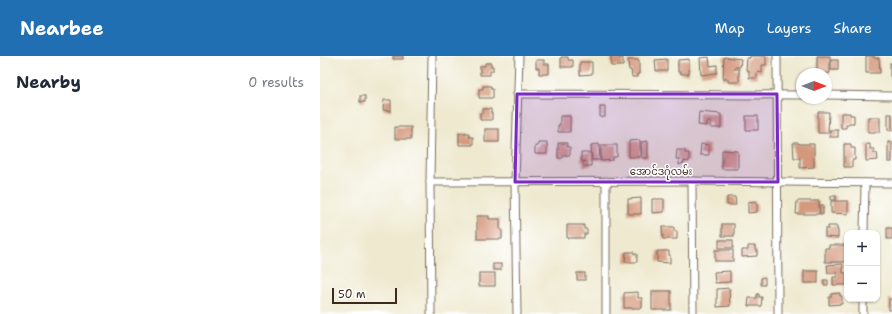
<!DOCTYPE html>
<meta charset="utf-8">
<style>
:root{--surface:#fff;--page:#f6f6f7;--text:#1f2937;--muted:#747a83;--line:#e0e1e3;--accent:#1f6fb2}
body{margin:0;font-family:"Shantell Sans","Noto Sans Myanmar",sans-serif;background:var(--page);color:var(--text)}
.controls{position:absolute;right:12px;bottom:12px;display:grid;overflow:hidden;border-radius:8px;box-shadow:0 1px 3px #0004}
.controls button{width:36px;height:36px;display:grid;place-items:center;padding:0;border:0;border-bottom:1px solid var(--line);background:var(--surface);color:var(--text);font:20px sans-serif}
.compass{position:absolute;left:476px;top:12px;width:36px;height:36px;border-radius:50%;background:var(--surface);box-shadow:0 1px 3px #0004;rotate:90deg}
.scale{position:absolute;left:12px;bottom:10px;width:65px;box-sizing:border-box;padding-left:4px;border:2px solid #3b2a1e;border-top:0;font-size:11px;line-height:14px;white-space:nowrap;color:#3b2a1e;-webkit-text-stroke:3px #fff;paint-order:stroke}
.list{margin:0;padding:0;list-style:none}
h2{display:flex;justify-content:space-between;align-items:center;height:52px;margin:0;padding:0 16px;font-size:17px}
h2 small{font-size:13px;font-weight:400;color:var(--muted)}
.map{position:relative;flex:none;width:572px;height:258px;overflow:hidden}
header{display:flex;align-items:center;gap:24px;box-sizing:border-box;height:56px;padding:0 20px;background:var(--accent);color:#fff}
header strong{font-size:19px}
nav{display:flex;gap:22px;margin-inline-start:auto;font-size:14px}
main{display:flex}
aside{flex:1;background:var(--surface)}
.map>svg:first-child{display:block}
.building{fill:#d4987d}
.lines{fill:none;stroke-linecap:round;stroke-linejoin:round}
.minor-casing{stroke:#7a6d5c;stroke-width:9}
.minor{stroke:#fff;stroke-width:7}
.marked{fill:#7b2cbf;fill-opacity:0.2;stroke:#7b2cbf;stroke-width:3;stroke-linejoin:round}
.labels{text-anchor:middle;stroke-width:3;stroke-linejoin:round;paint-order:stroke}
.street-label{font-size:10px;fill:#3b2a1e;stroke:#fff}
</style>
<header>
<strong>Nearbee</strong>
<nav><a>Map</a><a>Layers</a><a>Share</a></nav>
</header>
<main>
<aside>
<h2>Nearby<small>0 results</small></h2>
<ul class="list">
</ul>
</aside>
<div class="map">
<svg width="572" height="258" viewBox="0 0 572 258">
<rect width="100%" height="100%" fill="#fff"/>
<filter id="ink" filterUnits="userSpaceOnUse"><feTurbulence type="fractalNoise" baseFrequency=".025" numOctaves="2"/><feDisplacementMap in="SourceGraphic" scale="8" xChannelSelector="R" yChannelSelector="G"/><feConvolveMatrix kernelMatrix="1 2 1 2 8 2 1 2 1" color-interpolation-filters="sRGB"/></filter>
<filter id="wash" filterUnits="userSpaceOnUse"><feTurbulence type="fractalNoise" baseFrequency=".012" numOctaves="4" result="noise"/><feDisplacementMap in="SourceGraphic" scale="16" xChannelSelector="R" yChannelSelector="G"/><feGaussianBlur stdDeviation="0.9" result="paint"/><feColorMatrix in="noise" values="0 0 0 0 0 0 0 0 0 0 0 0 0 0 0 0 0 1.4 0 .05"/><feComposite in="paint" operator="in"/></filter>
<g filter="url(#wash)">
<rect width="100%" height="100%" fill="#eee9cf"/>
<g id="blocks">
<!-- building -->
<g class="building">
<rect x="73" y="0" width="10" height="3"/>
<path d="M291,0H299V2H303V10H291Z"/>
<path d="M430,0H446V9H442V17L437,16V22H429V15L426,14L427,2H430Z"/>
<path d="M497,0H510V17L501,18V17H497Z"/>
<path d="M546,0H554V2H559L560,17H546Z"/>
<path d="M241,1H248V4H253V11H241Z"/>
<path d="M389,1L390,10L397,9V17L381,19L380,2Z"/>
<path d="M404,1L421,3L420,11H414V13H419V26H408V23H403Z"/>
<path d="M347,3V15H336L335,4Z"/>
<path d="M369,3V18H361V16H358V4Z"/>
<path d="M216,4H224V8H229V18H219V12H216Z"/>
<path d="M308,4H319V18H317V21H312L311,14H309Z"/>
<rect x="511" y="4" width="7" height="10"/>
<path d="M260,6H272V18L260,19Z"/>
<path d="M165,7H171V10H173V15H170V19H160V10H165Z"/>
<rect x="570" y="7" width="2" height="13"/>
<path d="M163,30H171V33H173V42H159V33H163Z"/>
<rect x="40" y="40" width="5" height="6"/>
<path d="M64,44H71V55L63,54Z"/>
<rect x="280" y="51" width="5" height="10"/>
<path d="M163,53H171V57H172V64H160V57H163Z"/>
<path d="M379,56L401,58V72H391V66H387V70L378,69Z"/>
<path d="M498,56H509L508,77H498Z"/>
<path d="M521,57H530V59H534V67H529V69H526V72H521Z"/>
<rect x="568" y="58" width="4" height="16"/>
<path d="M240,60H250V76H238V69H240Z"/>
<rect x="426" y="60" width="12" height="14"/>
<rect x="548" y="61" width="12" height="15"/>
<rect x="75" y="71" width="16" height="12"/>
<rect x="165" y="73" width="14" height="13"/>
<rect x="510" y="74" width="8" height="7"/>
<path d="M139,77H149V81H153V89H139Z"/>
<path d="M320,84V101H309V85Z"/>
<path d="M328,85V102H322L321,86Z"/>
<path d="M218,86H227V98H215V90H218Z"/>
<rect x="568" y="86" width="4" height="20"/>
<path d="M238,87H247V91H250V99H243V102H238Z"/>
<path d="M473,87H479V88H494V111L480,112V102H474Z"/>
<path d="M279,88L280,104H272L271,89Z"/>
<path d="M381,88L389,89V99H380Z"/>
<path d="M524,88H531V92H535V104H532V111H524Z"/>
<path d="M546,88H550V93H554V97H557L558,104L546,105Z"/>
<path d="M281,89H297V101H293V104L281,105Z"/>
<path d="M357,94H365V97H369V106L364,105V107L359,109V103H356Z"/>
<path d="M402,94L418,95V113H402Z"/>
<path d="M261,97H271V110H263V106H265V105H261Z"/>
<rect x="511" y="140" width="5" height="4"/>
<path d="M407,141H415L416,149H407Z"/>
<path d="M321,142V158H308V143Z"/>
<path d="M332,143H344V156L332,157Z"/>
<path d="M436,145V148H437V156L428,157V146Z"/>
<path d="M477,145H499V158H476Z"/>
<path d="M511,145H528V158L511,157Z"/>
<rect x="500" y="149" width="3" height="9"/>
<path d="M157,160H169V163H180V174H182V183H157Z"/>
<rect x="402" y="168" width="12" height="12"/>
<path d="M247,169H264V173H267V178H264V182H247Z"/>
<path d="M508,170H517V174H518V182L505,181V173H508Z"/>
<path d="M342,171H354V175H357V183H343Z"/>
<rect x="567" y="172" width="5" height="11"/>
<rect x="399" y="184" width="14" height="8"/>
<path d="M509,189H526L527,206H505V192H509Z"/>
<path d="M428,190H435V194H437V200L422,201V194H428Z"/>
<rect x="395" y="194" width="18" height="11"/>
<path d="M337,195H349V199H350V207L337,206Z"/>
<path d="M306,196H314V198H317V206H305Z"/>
<rect x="173" y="208" width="8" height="6"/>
<path d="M523,208V217H527V229H513V221H517V217H508L507,209Z"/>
<path d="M410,215V226L395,227L394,216Z"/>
<rect x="484" y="215" width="14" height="12"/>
<rect x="159" y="217" width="16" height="13"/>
<rect x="257" y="217" width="8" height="7"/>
<path d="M445,221V229H441V222Z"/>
<path d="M503,224H508V229H504Z"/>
<path d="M409,232L410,250L397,251V233Z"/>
<rect x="332" y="235" width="19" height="19"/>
<path d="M318,236V242H322V252H304V237Z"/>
<path d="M520,237V240H522V248L509,249V241H511V238Z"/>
<path d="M437,238H439V241H442L441,250H428L429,242H437Z"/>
<rect x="569" y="243" width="3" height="11"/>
</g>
</g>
</g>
<g filter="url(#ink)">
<use href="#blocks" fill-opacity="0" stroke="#7a6d5c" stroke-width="1"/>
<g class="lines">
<!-- minor casing -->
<g class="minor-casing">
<g id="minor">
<path d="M457,0L458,258"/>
<path d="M197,38L482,39"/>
<path d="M506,39L572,40"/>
<path d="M372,125L373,258"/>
<path d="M110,126L372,125L572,127"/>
<path d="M544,177L545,127"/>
<path d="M111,258L110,126L112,0"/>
<path d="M197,258L195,126L199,0"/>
<path d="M286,258V125"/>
<path d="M543,258V243"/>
</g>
</g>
<!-- minor -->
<use href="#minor" class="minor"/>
</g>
</g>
<!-- marked area -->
<path class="marked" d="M197,38H457L458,126H195Z"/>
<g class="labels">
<!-- street labels -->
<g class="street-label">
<text x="341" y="119">အောင်ဒဂုံလမ်း</text>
</g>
</g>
</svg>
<div class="controls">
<button>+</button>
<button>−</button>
</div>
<svg class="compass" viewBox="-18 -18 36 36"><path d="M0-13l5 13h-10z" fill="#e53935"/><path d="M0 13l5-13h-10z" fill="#747a83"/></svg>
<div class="scale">50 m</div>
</div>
</main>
